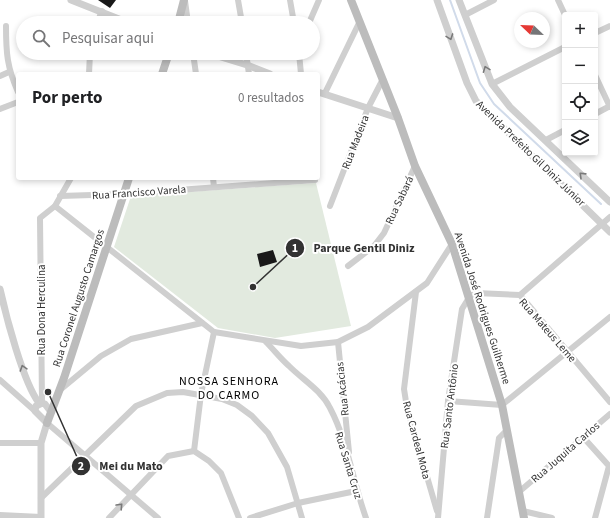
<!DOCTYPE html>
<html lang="pt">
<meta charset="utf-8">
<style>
:root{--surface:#fff;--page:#f6f6f6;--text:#202124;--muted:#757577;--line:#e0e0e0}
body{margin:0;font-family:"Source Sans 3",sans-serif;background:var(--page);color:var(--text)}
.controls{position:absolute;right:12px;top:12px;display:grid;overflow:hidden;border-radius:4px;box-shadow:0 2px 6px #0003}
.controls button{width:36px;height:36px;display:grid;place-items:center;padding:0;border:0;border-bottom:1px solid var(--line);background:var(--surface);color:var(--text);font:20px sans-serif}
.compass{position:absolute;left:514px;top:12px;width:36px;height:36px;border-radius:50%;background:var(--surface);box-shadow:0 2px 6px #0003;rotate:293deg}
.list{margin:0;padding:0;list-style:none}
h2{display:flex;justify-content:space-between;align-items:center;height:52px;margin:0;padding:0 16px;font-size:17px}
h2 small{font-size:13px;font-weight:400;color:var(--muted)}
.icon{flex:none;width:22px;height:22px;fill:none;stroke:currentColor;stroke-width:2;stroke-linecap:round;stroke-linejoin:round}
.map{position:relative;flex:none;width:610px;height:518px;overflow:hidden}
.search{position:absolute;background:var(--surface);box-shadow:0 2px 6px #0003;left:16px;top:16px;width:304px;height:44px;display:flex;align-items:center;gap:10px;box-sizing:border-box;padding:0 14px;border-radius:22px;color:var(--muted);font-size:15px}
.panel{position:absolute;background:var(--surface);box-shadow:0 2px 6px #0003;left:16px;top:72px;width:304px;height:108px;border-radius:4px}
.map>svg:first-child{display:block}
.green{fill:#e2eadf}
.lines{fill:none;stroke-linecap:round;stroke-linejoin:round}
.stream{stroke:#d1dbea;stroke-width:2}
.building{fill:#191919}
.minor{stroke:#cfcfcf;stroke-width:6}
.tertiary{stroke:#cfcfcf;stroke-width:7}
.secondary{stroke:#bcbcbc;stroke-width:8}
.oneway{stroke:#797979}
.labels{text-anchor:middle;stroke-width:4;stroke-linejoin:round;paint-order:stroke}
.street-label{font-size:11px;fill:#323232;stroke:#fff}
.neighbourhood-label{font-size:12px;letter-spacing:1px;fill:#000;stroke:#fff}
.leader{fill:none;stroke:#323232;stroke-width:1.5}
.callout-dot{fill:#323232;stroke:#fff;stroke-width:1.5}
.mark-label{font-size:12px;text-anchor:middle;font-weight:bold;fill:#fff}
.callout-label{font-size:12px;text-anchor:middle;font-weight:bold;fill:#323232;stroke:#fff;stroke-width:4;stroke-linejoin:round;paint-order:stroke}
</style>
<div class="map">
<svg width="610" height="518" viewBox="0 0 610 518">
<rect width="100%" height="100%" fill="#fff"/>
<!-- green -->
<path class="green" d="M316,183L351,326L275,338L218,328L114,247L131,196Z"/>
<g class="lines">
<!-- stream -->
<path class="stream" d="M450,0L480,83L494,104L601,204"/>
</g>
<!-- building -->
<g class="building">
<path d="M98,0H116L110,8Z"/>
<path d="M273,250L277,262L260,267L257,254Z"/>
</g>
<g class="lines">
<!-- minor -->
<g class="minor">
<path d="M238,0L242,23"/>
<path d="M290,0L294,23"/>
<path d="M558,0L565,15"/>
<path d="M185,1L188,23"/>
<path d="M465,15L494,0"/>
<path d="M97,23L102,11"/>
<path d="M309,23L319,0"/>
<path d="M6,26C6,53 7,67 18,92"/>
<path d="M595,33L610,26"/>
<path d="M193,53L196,74"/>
<path d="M246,53L249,74"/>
<path d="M299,53L301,74"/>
<path d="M89,74L90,53"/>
<path d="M595,75L610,107"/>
<path d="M0,76L9,72"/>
<path d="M492,84L565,47"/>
<path d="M325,93L360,21"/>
<path d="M0,109L18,102"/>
<path d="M595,114L610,106"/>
<path d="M546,140L565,130"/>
<path d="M213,178L214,187"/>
<path d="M60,196L124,194L315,180L314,178"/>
<path d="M55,206L214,332L301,346L338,342L368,327L427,283L452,244"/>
<path d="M330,206L368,108L383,79"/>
<path d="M348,266L374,246L384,233L415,166"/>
<path d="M416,292L404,389L407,408L437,511"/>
<path d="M520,295L610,217"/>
<path d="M266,342C274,350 281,359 289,366C303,380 321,390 330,408C348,442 353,482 366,518"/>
<path d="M338,342L349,452"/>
<path d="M0,380L35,411"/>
<path d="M60,390L101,356L131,339L202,323"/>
<path d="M448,401L502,405L610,317"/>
<path d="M42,403L40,218L55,206L71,178"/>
<path d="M47,423L158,518"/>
<path d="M583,437L609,466L595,518"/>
<path d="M0,443H41"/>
<path d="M194,451L201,394L214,332"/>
<path d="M520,491L610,414"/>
<path d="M41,498L136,406L167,393L183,392L222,399L237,405L252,416L268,433L287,467L302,518"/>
<path d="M523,511L552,518"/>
<path d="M0,515L41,517"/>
<path d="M109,518L168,456L194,451L209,461L221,473L239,518"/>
<path d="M250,518L298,503L356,491"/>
<path d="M438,518L448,401L462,309L470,296L476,293L520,295L610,402"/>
<path d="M487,518L499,438L507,430"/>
</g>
<!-- tertiary -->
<g class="tertiary">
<path d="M71,0L129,23"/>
<path d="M437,0L467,83L476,101L610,232"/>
<path d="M459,0L492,84L510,107L610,202"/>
<path d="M208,53L247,65L270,74"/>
<path d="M318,92L398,118"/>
<path d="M0,289C6,316 23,382 39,403"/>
<path d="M41,518V443L47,423L35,411L36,406L42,403L45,404L51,412"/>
</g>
<!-- secondary -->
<g class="secondary">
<path d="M351,0L398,118L415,166L452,244L502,405L524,518"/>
<path d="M178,23L184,0"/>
<path d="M162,74L169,53"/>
<path d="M47,423L64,378L129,178"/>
</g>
</g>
<!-- one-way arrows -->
<defs><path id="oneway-chevron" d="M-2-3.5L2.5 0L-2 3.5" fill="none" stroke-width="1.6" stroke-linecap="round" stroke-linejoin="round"/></defs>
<g class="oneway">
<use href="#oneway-chevron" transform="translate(450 37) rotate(70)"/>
<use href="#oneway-chevron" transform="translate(486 69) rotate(-111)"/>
<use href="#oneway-chevron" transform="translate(582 175) rotate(-136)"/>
<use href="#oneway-chevron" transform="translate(23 368) rotate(-108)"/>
<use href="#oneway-chevron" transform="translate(120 506) rotate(-47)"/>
</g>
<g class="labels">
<!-- street labels -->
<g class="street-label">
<text transform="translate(355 142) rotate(-69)" y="4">Rua Madeira</text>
<text transform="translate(531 153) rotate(44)" y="4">Avenida Prefeito Gil Diniz Júnior</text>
<text transform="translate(139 192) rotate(-4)" y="4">Rua Francisco Varela</text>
<text transform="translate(399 200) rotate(-65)" y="4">Rua Sabará</text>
<text transform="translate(78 298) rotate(-72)" y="4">Rua Coronel Augusto Camargos</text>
<text transform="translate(483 308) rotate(72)" y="4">Avenida José Rodrigues Guilherme</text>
<text transform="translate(41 310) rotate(-90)" y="4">Rua Dona Herculina</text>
<text transform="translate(548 330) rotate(49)" y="4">Rua Mateus Leme</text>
<text transform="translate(342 389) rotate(-96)" y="4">Rua Acácias</text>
<text transform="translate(449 406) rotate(-83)" y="4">Rua Santo Antônio</text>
<text transform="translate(417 440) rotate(75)" y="4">Rua Cardeal Mota</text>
<text transform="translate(565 452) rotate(-41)" y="4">Rua Juquita Carlos</text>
<text transform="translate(349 465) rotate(73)" y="4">Rua Santa Cruz</text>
</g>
<!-- neighbourhood labels -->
<g class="neighbourhood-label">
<text x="229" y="385">NOSSA SENHORA<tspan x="229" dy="14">DO CARMO</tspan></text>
</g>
</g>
<!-- callouts -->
<path class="leader" d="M253 287L295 248M48 392L81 466"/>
<g class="callout-dot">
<circle cx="253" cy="287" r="4"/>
<circle cx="48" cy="392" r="4"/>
<circle cx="295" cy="248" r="10"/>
<circle cx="81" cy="466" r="10"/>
</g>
<g class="mark-label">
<text x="295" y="252">1</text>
<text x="81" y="470">2</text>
</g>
<g class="callout-label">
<text x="364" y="252">Parque Gentil Diniz</text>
<text x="131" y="470">Mei du Mato</text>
</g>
</svg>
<div class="controls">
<button>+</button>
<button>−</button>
<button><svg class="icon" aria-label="locate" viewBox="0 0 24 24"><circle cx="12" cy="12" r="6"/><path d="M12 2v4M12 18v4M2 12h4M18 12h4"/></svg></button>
<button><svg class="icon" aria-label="layers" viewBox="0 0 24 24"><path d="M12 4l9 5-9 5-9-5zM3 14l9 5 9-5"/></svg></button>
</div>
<svg class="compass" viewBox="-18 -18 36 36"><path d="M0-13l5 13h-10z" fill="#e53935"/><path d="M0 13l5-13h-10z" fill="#757577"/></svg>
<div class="search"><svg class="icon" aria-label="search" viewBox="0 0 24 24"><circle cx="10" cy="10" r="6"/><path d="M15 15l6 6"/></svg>Pesquisar aqui</div>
<section class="panel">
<h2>Por perto<small>0 resultados</small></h2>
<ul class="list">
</ul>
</section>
</div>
